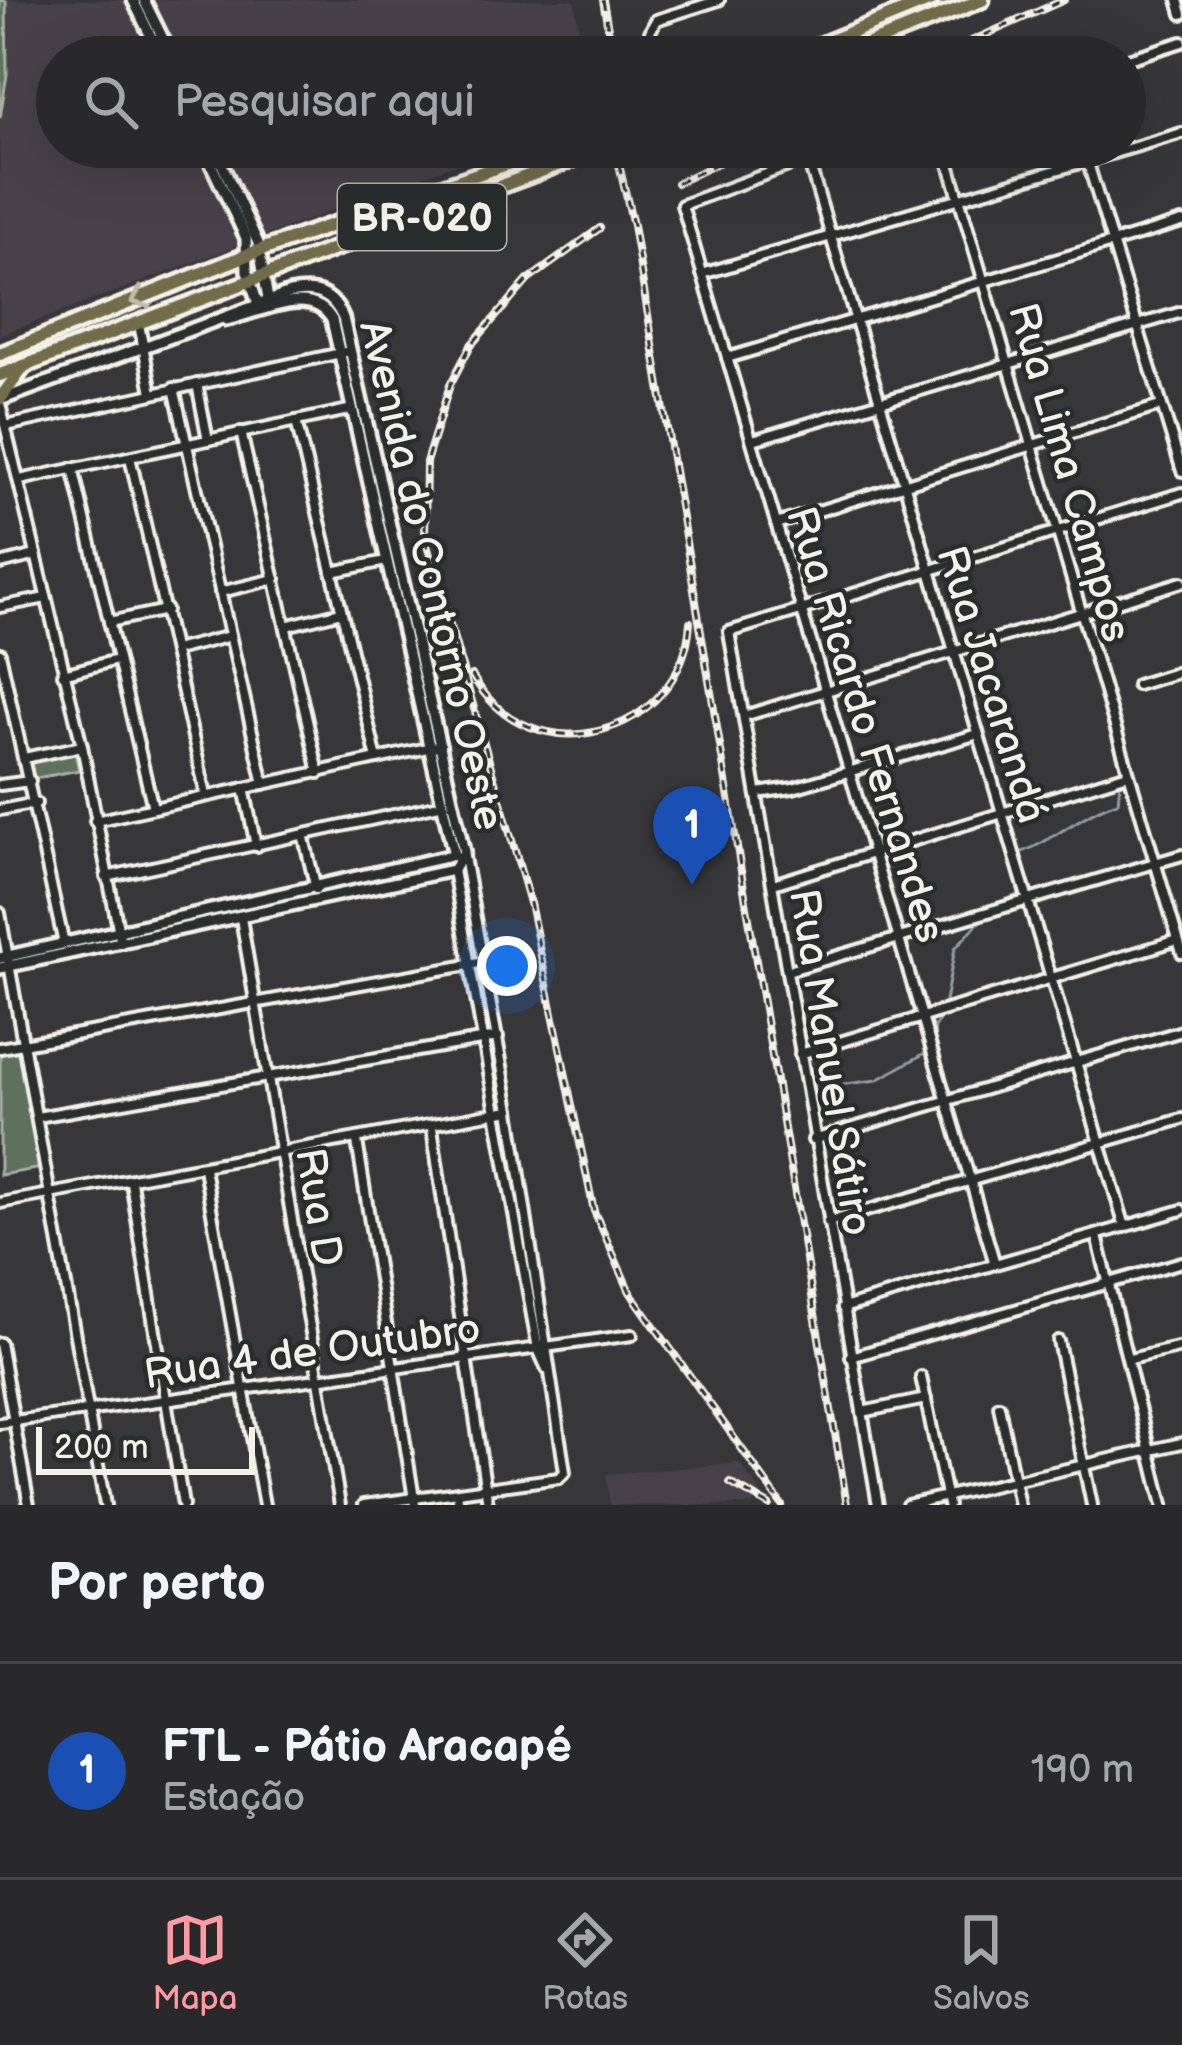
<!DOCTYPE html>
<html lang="pt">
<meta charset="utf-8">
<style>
:root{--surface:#29292c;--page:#313134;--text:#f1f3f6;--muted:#a5a6a9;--line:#454548;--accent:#ff9aa2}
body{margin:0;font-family:"Balsamiq Sans",sans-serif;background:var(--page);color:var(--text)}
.scale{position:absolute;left:36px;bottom:30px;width:219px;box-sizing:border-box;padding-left:12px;border:6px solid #f4f1e8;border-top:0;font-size:33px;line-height:42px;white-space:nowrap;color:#f4f1e8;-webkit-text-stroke:9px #2a2d2e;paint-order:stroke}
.you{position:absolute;left:507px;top:966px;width:42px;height:42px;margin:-30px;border:9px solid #fff;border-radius:50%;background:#1a73e8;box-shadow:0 0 0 18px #1a73e833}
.badge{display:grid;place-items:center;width:78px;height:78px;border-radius:50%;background:var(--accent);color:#fff;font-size:39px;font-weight:700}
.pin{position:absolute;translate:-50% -99px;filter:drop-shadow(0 3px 6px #0008)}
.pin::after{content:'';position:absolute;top:63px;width:42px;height:36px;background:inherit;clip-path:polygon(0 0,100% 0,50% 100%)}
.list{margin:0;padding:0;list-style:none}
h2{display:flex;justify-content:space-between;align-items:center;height:156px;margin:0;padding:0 48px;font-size:51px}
h2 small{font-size:39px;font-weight:400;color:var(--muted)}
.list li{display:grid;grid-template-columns:78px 1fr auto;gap:36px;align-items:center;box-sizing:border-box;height:216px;padding:0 48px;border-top:3px solid var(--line)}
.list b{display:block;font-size:45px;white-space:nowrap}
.list p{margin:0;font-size:39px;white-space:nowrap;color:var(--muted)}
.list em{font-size:39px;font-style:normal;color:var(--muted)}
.icon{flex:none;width:66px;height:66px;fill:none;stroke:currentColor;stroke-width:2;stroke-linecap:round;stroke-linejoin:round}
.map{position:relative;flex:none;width:1182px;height:1505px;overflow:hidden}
.search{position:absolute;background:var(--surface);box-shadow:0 12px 48px #0002;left:36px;right:36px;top:36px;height:132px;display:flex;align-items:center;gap:30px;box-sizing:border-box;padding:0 42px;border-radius:66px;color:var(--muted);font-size:45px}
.sheet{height:372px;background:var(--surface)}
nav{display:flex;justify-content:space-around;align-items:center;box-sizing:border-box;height:168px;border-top:3px solid var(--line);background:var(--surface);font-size:33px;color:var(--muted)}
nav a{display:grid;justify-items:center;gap:6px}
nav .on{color:var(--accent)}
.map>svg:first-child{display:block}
.built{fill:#464249}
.green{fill:#5d715c;stroke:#a8b1a2;stroke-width:3}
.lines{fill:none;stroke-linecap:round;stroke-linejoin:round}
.stream{stroke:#919ca2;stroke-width:3}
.minor-casing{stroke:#f4f1e8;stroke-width:16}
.tertiary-casing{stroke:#f4f1e8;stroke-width:18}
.trunk-casing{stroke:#f4f1e8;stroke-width:21}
.minor{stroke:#2a2d2e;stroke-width:8}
.tertiary{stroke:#2a2d2e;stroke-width:9}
.trunk{stroke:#736c4b;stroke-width:12}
.rail-casing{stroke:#f4f1e8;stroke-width:8}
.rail{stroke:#2a2d2e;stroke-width:3;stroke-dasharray:9;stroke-linecap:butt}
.oneway{stroke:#c0bca9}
.labels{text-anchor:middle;stroke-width:9;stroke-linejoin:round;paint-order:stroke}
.shield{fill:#2a2d2e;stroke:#b7b6b0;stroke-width:3}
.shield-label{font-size:39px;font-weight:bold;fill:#f4f1e8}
.street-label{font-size:42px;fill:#f4f1e8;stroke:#2a2d2e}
</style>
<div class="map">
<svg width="1182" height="1505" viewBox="0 0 1182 1505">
<rect width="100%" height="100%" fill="#37373a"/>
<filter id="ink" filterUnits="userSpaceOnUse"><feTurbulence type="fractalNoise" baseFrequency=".00833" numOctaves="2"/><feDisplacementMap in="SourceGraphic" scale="24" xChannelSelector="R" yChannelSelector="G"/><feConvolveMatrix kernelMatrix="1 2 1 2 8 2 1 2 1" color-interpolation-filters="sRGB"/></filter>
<g filter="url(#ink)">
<!-- built -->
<g class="built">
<path d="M0,0H574L584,57H57V147H500L0,335Z"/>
<path d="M739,1463L760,1491L752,1505H610L606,1474Z"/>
</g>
<!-- green -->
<g class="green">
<path d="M0,0L6,1L7,74L0,118Z"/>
<path d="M74,750L79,770L31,779L27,760Z"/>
<path d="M16,1047L22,1050L42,1168L0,1175V1052Z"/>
</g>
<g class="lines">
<!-- stream -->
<g class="stream">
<path d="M1014,855C1053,843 1080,813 1118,802L1120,783L1130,782"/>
<path d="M985,907L1019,895V881"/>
<path d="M944,1007L955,948L984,917"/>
<path d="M933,1046L935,1026L942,1016"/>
<path d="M829,1186L815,1098L823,1087L877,1080L927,1052"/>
</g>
<!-- minor casing -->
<g class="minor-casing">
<g id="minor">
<path d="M1178,0L1182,14"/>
<path d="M654,57L650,32L656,20L719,0"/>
<path d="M1125,60L1182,42"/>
<path d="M840,147L682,205L995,1264"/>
<path d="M944,147L1182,953"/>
<path d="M1083,147L1182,471"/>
<path d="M807,156L1125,1227"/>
<path d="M702,274L1182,133"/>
<path d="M139,324L152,393"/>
<path d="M727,358L1182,222"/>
<path d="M197,384L208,440"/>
<path d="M174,388L264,784"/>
<path d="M0,404L82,746L121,943"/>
<path d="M296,421L377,759"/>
<path d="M6,426L350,351"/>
<path d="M241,432L319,773"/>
<path d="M753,440L1182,312"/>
<path d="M130,457L206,795"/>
<path d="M73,468L153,808"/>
<path d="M20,480L353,409"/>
<path d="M776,524L1160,406"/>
<path d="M0,564L36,555"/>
<path d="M332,572L386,561"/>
<path d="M220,592L275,579"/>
<path d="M0,607L46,598"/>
<path d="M109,622L166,610"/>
<path d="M286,626L341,612"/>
<path d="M175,650L230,636"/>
<path d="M0,653L64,944"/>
<path d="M63,674L117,660"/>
<path d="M1137,685L1182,671"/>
<path d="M744,716L1182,582"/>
<path d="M24,758L82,746"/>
<path d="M0,785L30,781"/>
<path d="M244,788L256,846"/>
<path d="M757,793L793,788L975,735"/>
<path d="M0,810L36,803"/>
<path d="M95,821L441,745"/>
<path d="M304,838L316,889"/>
<path d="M453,870L538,1349L547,1369"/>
<path d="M106,877L444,804"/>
<path d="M773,884L1128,774"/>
<path d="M0,913L105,1505"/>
<path d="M241,918L340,1505"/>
<path d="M787,971L1182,855"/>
<path d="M0,1048L485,962"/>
<path d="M800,1054L1178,940"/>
<path d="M37,1117L498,1037"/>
<path d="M432,1128L488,1505"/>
<path d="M813,1140L1182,1031"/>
<path d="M357,1141L415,1505"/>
<path d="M204,1168L264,1505"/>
<path d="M131,1182L183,1505"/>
<path d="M0,1203L510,1110"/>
<path d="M828,1222L1182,1119"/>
<path d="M1097,1236L1163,1505"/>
<path d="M843,1308L1182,1210"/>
<path d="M1058,1341L1092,1505"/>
<path d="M0,1343L29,1505"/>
<path d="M851,1357L1182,1262"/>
<path d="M1130,1359L1182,1347"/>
<path d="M921,1377L948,1505"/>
<path d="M999,1406L1019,1505"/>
<path d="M862,1412L926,1399"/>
<path d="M0,1423L632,1335"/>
<path d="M457,1493L459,1505"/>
<path d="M364,1505L559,1478L565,1472L510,1110L464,857"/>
<path d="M878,1505L729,632L1182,493"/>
<path d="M907,1505L1182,1443"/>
</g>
</g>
<!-- tertiary casing -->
<g class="tertiary-casing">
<g id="tertiary">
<path d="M133,0L161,57"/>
<path d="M144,0L172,57"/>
<path d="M203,147L246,238L247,271L259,307"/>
<path d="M214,147L258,243L269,305"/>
<path d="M0,400L290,293C316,288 332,293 343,318L464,852L453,870L0,968"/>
<path d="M0,958L454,855L332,320C312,283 259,313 226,320"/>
</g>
</g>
<!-- trunk casing -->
<g class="trunk-casing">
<g id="trunk">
<path d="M791,57L931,0"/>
<path d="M836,57L982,0"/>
<path d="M0,354L247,255L555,147"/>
<path d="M0,375L605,147"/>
<path d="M0,399L24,366"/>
</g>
</g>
<!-- minor -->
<use href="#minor" class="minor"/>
<!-- tertiary -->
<use href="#tertiary" class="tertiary"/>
<!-- trunk -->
<use href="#trunk" class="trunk"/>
<!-- rail casing -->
<g class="rail-casing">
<g id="rail">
<path d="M603,0L613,57"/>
<path d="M935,57L1064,0"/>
<path d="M615,147L633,225L847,1505"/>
<path d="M677,183L751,147"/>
<path d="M600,228L528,280L471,345L450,385L426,462L425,538L530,903L594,1211L630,1292L782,1505"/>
<path d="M472,675C529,778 683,738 690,622"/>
<path d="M730,1483L769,1505"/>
</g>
</g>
<!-- rail -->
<use href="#rail" class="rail"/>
</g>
<!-- one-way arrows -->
<defs><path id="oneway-chevron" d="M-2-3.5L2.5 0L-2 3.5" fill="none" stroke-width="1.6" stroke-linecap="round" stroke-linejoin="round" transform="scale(3)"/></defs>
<use class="oneway" href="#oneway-chevron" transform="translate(139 299) rotate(158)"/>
</g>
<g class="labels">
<!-- shield labels -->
<rect class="shield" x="338" y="184" width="168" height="66" rx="9"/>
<g class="shield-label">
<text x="422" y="231">BR-020</text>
</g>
<!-- street labels -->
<g class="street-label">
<text transform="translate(1071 472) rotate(74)" y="15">Rua Lima Campos</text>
<text transform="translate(433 575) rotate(77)" y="15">Avenida do Contorno Oeste</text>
<text transform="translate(993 684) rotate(73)" y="15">Rua Jacarandá</text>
<text transform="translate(867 724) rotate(73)" y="15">Rua Ricardo Fernandes</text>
<text transform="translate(832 1062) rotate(81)" y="15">Rua Manuel Sátiro</text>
<text transform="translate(320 1207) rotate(81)" y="15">Rua D</text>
<text transform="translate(312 1350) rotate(-8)" y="15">Rua 4 de Outubro</text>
</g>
</g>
</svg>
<div class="scale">200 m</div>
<div class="you"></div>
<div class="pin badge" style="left:692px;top:885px;background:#1a4fb4">1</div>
<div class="search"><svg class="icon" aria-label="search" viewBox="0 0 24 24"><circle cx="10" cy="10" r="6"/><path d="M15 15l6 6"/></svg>Pesquisar aqui</div>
</div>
<section class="sheet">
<h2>Por perto<small></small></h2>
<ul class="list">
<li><span class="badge" style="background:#1a4fb4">1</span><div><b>FTL - Pátio Aracapé</b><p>Estação</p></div><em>190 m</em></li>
</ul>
</section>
<nav>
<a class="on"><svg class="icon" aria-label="map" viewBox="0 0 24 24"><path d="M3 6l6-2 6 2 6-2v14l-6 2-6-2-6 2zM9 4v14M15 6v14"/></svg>Mapa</a>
<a><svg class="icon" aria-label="directions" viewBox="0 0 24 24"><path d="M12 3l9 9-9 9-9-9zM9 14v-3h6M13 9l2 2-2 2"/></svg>Rotas</a>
<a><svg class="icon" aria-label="saved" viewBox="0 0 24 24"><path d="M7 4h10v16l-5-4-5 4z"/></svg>Salvos</a>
</nav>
